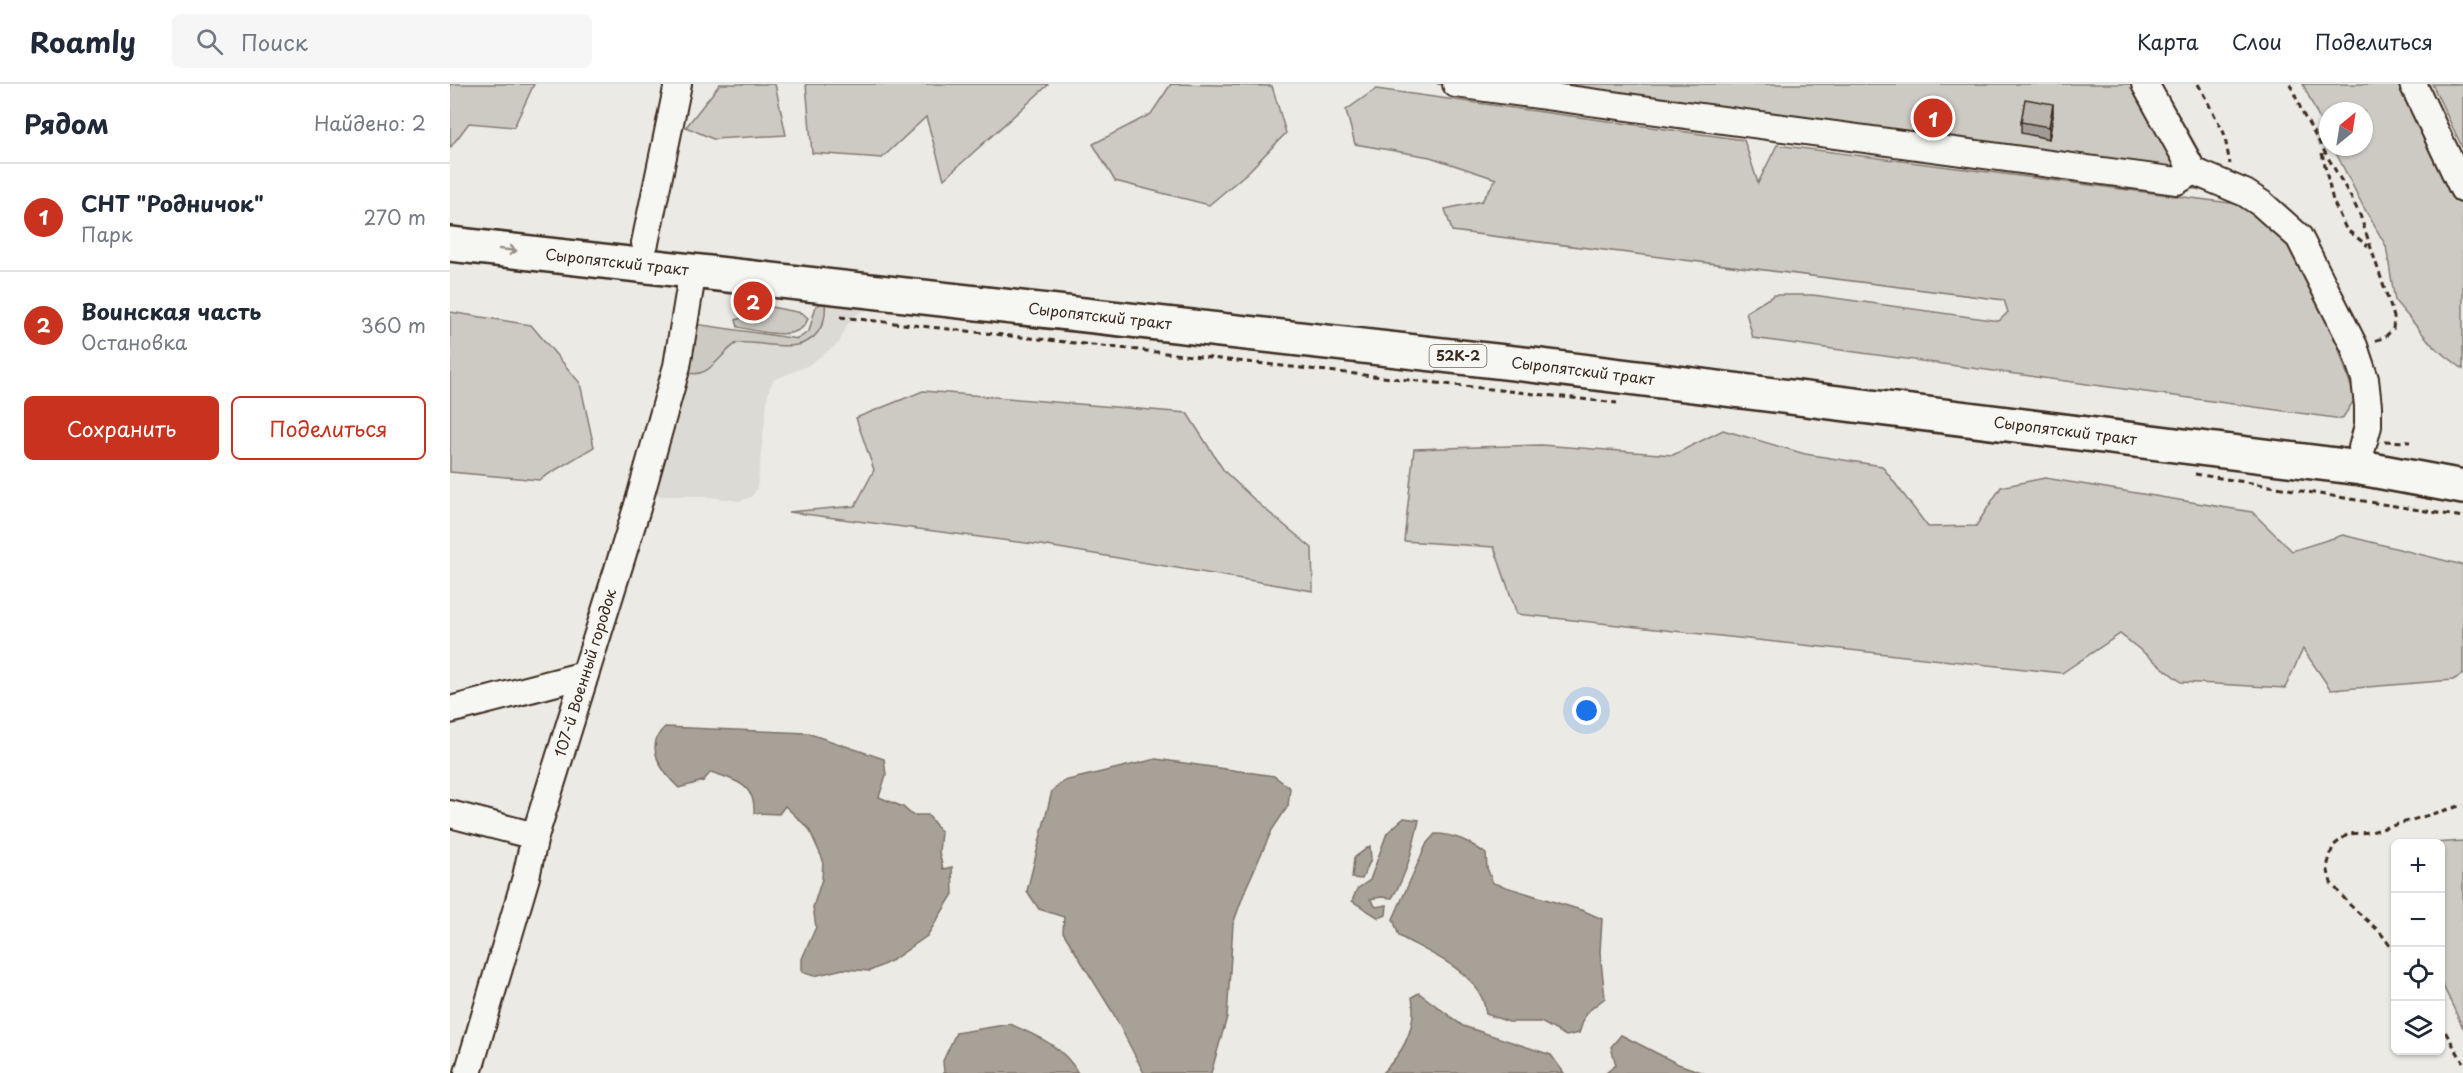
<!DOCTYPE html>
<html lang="ru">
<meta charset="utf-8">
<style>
:root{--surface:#fff;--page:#f6f6f7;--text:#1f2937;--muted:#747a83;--line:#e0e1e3;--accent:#c8321e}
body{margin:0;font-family:"Playpen Sans",sans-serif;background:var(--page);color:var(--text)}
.controls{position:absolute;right:18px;bottom:18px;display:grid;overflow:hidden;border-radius:9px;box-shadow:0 2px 4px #0004}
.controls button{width:54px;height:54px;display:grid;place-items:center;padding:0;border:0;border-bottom:2px solid var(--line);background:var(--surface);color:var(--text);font:30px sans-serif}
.compass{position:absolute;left:1869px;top:18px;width:54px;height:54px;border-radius:50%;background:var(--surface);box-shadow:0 2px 4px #0004;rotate:30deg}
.you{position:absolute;left:1137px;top:627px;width:21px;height:21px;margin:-15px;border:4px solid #fff;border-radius:50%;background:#1a73e8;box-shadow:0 0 0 9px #1a73e833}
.badge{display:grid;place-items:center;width:39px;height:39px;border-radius:50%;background:var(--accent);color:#fff;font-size:20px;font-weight:700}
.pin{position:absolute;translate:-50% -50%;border:3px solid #fff;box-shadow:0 2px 6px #0006}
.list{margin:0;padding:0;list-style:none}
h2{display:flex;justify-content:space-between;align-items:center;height:78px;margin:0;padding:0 24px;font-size:26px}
h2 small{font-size:20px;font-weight:400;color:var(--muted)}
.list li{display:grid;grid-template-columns:39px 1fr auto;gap:18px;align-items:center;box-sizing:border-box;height:108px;padding:0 24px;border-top:2px solid var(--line)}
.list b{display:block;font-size:22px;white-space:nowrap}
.list p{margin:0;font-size:20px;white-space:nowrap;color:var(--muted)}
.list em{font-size:20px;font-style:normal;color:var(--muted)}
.actions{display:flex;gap:12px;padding:18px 24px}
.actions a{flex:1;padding:14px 0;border:2px solid var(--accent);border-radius:9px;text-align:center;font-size:21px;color:var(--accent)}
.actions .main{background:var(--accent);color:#fff}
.icon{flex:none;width:33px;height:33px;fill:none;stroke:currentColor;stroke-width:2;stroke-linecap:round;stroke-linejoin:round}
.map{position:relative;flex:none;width:2013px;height:989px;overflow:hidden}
header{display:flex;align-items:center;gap:36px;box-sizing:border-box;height:84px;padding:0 30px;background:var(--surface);border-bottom:2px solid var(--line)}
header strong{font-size:28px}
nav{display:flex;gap:33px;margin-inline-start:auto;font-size:21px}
.search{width:420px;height:54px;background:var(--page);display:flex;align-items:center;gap:15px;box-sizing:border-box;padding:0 21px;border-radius:9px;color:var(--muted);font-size:22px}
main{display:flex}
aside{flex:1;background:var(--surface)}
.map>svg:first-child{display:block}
.built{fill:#dcdad4}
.green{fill:#cdcac4;stroke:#847a71;stroke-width:1.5}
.water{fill:#a8a198;stroke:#7c7167;stroke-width:1.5}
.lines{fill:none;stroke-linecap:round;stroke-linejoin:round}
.minor-casing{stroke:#3b2a1e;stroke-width:30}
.major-casing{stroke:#3b2a1e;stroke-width:38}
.path{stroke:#3b2a1e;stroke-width:3;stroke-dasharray:6 4.5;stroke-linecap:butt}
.minor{stroke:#f6f6f2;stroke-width:26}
.major{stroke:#f6f6f2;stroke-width:33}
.wall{fill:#a09b96;stroke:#3b2a1e;stroke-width:1.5}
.shaded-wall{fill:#827e7a;stroke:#3b2a1e;stroke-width:1.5}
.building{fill:#bab4ae;stroke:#3b2a1e;stroke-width:1.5}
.oneway{stroke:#989088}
.labels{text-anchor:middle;stroke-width:4.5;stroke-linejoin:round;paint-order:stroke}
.shield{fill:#f6f6f2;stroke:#73675e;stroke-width:1.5}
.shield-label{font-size:14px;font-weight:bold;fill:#3b2a1e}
.street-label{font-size:15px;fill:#3b2a1e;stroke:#f6f6f2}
</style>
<header>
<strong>Roamly</strong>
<div class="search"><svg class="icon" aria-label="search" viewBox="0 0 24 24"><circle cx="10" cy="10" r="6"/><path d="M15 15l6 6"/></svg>Поиск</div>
<nav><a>Карта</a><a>Слои</a><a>Поделиться</a></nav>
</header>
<main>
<aside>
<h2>Рядом<small>Найдено: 2</small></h2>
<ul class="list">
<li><span class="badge">1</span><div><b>СНТ &quot;Родничок&quot;</b><p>Парк</p></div><em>270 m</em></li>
<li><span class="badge">2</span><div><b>Воинская часть</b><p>Остановка</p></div><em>360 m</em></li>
</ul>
<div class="actions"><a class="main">Сохранить</a><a>Поделиться</a></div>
</aside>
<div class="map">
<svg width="2013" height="989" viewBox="0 0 2013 989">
<rect width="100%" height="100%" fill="#ebeae5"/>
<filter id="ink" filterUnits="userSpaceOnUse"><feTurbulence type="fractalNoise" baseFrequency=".0167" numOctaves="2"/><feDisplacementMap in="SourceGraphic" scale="12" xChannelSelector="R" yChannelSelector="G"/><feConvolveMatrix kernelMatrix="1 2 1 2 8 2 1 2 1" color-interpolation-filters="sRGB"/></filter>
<g filter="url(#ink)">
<!-- built -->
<path class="built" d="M375,218L420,221L405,232L397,241L389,259L357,282L323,296L318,309L307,405L301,413L290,417L252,412H205L194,421L235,288L270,272L287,259L340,261L363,254L377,232Z"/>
<!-- green -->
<g class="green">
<path d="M0,0H84L64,43L19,39L0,64Z"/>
<path d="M270,0H325L336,51L263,55L236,43Z"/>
<path d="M356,0H596L598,1L494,95L476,33L432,74L362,69Z"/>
<path d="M721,0L822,2L836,49L798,88L759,121L665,97L643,60L701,30Z"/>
<path d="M987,0H1711L1750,69L1767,108Z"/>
<path d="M1853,0H1954L2013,121V285L1983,262L1945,217L1936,162L1913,122L1883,63H1914V27H1878V54Z"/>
<path d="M1982,0H2013V65Z"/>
<path d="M926,5L1294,56L1308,99L1327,61L1796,121L1848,165L1885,253L1905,315L1892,335L1303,254L1296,228L1324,211H1363L1549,237L1558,228L1554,216L1002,147L995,125L1032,117L1046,95L980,73L905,60L896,26Z"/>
<path d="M375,218C376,231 375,237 368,248C351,273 311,256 287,259C269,270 259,297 235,288L245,240L348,255L359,247L366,222Z"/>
<path d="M321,223L352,229L358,234C351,260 308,247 288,243L286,236L301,230L306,224Z"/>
<path d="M0,228L81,241L130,299L144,363L89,396L0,388Z"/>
<path d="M473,307L737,329L774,387L810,421L862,464L863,507L591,461L339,428L405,422L424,386L406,334Z"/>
<path d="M1273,346L1355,370L1432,382L1478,443L1526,442L1551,403L1595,394L1802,428L1842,467L1893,451L2013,481V590L2003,596L1881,606L1853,565L1835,604L1731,598L1670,550L1612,589L1067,530L1044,463L954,457L964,365L1091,361L1223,371Z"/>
<path d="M2013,757V944L1991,897L1990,760L1983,759Z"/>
</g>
<!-- water -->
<g class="water">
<path d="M215,643L357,649L434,675L436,691L429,713L453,723L462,731H478L491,748L489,768L493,785L502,783L503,810L477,852L441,877L420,887L393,885L364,892L352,888V875L366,843L363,823L372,795L373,776L359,745L335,722L329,730L304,729C306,700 284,696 261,688L253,697L229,704C212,688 193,662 215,643Z"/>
<path d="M706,675L824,692L840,704L838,722L822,746L796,804L783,840L777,933L761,989H694L662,927L613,848L614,833L589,825L577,807L602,707L614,697Z"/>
<path d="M954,734L969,736C963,763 957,791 942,814L931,813L920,815L926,823L937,821L936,831L929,834L902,817L907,805L920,796L937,749Z"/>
<path d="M985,750C1005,750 1020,758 1036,770L1037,784L1043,799L1134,827L1152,835L1150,868L1155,914L1136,929L1129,949L1116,952L1091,938H1059L1036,930C1035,924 1034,917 1031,912C1017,883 975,867 949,852L943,835L977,759Z"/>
<path d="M920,762L921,775L912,795L902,794L904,774Z"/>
<path d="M969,909L1013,942L1101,971L1114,989H932C954,968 967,943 962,913Z"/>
<path d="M560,940C587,952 613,962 628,989H494L493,977L506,949Z"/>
<path d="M1171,951L1228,980L1254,989H1156L1166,981L1161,963Z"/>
</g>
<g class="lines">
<!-- minor casing -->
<g class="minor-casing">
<g id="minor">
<path d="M1006,0L1727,97L1743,87"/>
<path d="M1695,0L1743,87L1795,109L1812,120L1849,153L1904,262L1915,295L1918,322V342L1912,364"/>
<path d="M1963,0L2013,105"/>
<path d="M195,159L228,0"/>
<path d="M0,626L134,591"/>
<path d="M0,730L85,752"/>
<path id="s1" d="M18,989L76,793L85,752L187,424L227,282L243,186"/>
</g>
</g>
<!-- major casing -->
<g class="major-casing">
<g id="major">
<path id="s2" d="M0,160L1082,281L1911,384L2013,403"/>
</g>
</g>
<!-- path -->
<g class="path">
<path d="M1748,0L1774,49L1780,80"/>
<path d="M1840,0L1854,32L1902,115L1910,131L1944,233L1943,245L1934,254L1923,257"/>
<path d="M1872,69L1883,117L1896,145L1918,162"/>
<path d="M390,233L1167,319"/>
<path d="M1935,357L1960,358"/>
<path d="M1745,390L2013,433"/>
<path d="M1946,870L1930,848L1900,821L1881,799L1877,783L1883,762L1898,750L1921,748L2013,721"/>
<path d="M1990,939L2013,978"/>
</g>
<!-- minor -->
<use href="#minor" class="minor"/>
<!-- major -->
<use href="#major" class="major"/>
</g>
<!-- wall -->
<path class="wall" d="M1603,32L1599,55L1571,49V38Z"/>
<!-- shaded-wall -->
<path class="shaded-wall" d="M1603,20V32L1599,55V43Z"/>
<!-- building -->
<path class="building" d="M1575,15L1603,20L1599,43L1571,38Z"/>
<!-- one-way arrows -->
<defs><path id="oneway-shaft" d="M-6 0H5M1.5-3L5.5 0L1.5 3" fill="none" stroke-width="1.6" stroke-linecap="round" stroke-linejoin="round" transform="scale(1.5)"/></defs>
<use class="oneway" href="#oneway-shaft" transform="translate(58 166) rotate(6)"/>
</g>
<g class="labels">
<!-- shield labels -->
<rect class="shield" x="979.5" y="261" width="57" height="22" rx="4.5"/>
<g class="shield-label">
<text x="1008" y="277">52К-2</text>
</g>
<!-- street labels -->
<g class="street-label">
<text dy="5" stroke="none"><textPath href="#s2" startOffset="168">Сыропятский тракт</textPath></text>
<text dy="5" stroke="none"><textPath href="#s2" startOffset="654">Сыропятский тракт</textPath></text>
<text dy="5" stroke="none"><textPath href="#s2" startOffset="1140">Сыропятский тракт</textPath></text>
<text dy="5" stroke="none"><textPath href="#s2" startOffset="1626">Сыропятский тракт</textPath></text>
<text dy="5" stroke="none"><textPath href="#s1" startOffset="417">107-й Военный городок</textPath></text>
</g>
</g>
</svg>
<div class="controls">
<button>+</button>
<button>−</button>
<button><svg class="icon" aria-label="locate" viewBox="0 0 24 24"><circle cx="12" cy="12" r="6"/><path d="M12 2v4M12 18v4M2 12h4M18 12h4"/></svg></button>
<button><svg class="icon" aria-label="layers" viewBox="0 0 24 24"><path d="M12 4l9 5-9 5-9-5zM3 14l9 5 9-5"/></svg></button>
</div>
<svg class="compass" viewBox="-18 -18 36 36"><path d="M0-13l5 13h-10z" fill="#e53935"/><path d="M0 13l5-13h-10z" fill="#747a83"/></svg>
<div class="you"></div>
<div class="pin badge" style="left:1483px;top:34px">1</div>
<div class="pin badge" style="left:303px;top:217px">2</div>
</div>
</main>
